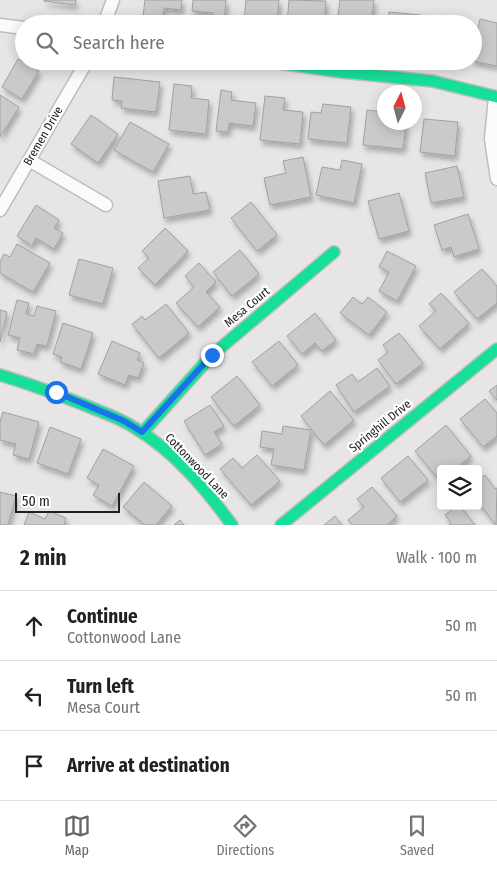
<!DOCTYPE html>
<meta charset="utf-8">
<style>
:root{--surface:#fff;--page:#f2f2f2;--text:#202124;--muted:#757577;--line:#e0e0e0;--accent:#666466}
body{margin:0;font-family:"Fira Sans Condensed",sans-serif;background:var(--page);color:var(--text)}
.controls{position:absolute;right:15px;bottom:15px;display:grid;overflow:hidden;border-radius:5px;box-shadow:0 2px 12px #0003}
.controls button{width:45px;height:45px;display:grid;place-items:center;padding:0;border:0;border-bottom:1px solid var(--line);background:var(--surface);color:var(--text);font:25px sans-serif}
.compass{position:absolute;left:377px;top:85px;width:45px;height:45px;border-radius:50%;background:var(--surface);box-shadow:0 2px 12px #0003;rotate:6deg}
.scale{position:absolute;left:15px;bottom:12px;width:105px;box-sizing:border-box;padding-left:5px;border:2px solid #201e20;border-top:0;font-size:14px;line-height:18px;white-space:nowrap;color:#201e20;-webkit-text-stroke:4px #fff;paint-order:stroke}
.stop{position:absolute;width:15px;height:15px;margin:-11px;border:4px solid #1a73e8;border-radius:50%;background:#fff}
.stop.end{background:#1a73e8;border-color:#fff;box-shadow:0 1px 5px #0008}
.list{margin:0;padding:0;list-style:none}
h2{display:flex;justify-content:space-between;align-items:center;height:65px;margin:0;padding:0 20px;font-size:21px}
h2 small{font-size:16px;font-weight:400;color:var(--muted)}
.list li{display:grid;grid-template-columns:32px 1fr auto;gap:15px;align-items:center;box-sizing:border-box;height:70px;padding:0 20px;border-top:1px solid var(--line)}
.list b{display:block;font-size:19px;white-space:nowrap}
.list p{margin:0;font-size:16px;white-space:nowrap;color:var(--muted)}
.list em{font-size:16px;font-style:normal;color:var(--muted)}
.icon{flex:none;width:28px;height:28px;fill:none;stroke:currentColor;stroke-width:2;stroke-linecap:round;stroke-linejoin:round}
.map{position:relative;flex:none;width:497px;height:525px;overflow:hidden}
.search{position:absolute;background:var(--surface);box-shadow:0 2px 12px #0003;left:15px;right:15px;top:15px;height:55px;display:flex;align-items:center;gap:12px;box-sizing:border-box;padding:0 18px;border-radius:28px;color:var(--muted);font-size:19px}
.sheet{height:275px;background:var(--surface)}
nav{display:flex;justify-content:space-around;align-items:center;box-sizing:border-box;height:70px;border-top:1px solid var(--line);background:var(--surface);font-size:14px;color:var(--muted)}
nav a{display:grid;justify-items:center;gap:2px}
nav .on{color:var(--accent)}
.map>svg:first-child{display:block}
.building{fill:#cbcacb;stroke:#a2a0a2;filter:url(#shadow)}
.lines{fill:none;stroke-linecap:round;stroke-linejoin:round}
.street-casing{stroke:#bfbdbe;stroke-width:15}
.fast-casing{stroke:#bfbdbe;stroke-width:14}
.street{stroke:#fcfbfb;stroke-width:12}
.fast{stroke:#16e098;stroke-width:11}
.route{stroke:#1a73e8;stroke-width:6}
.labels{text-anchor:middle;stroke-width:4.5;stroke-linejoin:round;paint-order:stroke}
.street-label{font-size:12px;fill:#201e20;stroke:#fff}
</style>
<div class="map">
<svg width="497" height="525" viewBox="0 0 497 525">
<defs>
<filter id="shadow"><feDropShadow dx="2.5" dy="4.5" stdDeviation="2.5" flood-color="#0004"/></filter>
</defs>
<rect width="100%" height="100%" fill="#e8e5e7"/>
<!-- building -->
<g class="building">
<path d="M44,0H76L75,5L44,1Z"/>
<path d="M145,0H182L181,10L164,8L163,18L143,16Z"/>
<path d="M193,0H226L224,24H212L213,13L192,11Z"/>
<path d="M246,0H279L277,23L264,21L263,24H244Z"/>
<path d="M289,0L326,1L324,24H287Z"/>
<path d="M340,0H374L371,24H337Z"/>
<path d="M389,12L420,15L419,24H388Z"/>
<path d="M440,16L460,18L459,24H439Z"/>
<path d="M480,19L497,23V66L471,61H473V51Z"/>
<path d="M18,59L39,71L22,99L2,87Z"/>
<path d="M114,77L160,82L156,112L121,108L122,101L112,100Z"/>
<path d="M174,84L192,86L191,98L209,100L206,134L169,130Z"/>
<path d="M221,90L232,92L231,100L256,103L253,126L229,123L228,132L216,131Z"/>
<path d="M0,95L19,107L0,137Z"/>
<path d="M265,96L285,98L283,110L303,112L300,144L260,140Z"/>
<path d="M323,104L351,107L347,143L308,139L311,112L321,113Z"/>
<path d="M367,110L384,112V122L406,124L403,149L363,145Z"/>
<path d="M91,115L118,134L98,163L71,144Z"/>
<path d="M424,119L458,122L455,156L420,152Z"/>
<path d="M130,122L169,144L153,172L114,150Z"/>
<path d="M303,157L311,197L270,205L264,178L286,173L283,161Z"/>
<path d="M342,160L362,164L354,203L316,195L322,167L340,170Z"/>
<path d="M457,166L464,197L431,203L425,173Z"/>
<path d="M190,176L193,194L206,192L210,210L164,218L158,181Z"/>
<path d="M399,193L409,231L379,239L368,201Z"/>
<path d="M251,202L277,235L257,251L231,218Z"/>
<path d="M36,205L59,220L54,228L63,233L54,249L36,238L32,246L17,236Z"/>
<path d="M468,214L479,249L454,257L451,247L442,250L434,225Z"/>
<path d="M165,228L188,251L155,285L138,268L149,258L142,251Z"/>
<path d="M17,244L50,263L33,292L0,273V262L4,254L10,257Z"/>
<path d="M240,250L259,274L232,296L213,272Z"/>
<path d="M387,251L416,266L397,301L379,291L389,272L379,267Z"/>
<path d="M79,259L113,268L103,304L69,295Z"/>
<path d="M199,263L216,282L206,292L220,307L198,327L176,303L194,287L185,276Z"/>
<path d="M482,269L497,286V303L477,319L454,292Z"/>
<path d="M441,293L469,323L440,349L419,326L436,311L429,304Z"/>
<path d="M353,297L362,304L368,297L387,312L369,335L340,313Z"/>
<path d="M17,300L29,303L26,314L34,316L37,306L56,311L47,346L37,344L34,354L17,350L20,338L8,335Z"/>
<path d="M166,304L189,333L159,358L132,324L142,316L145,320Z"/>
<path d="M0,310L7,312L0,342Z"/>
<path d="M315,313L336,340L322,351L315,343L302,354L287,336Z"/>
<path d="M63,323L93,333L81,369L60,362L62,357L53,354Z"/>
<path d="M399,333L423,363L396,384L378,360L388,352L383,345Z"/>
<path d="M112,341L140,353L137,360L144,363L138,378L129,375L125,385L98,374Z"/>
<path d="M279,341L298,365L272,386L252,362Z"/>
<path d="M377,368L390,386L354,412L336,385L352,374L358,382Z"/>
<path d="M237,376L260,405L234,426L211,397Z"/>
<path d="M497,385V400L489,391Z"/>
<path d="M330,391L354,420L324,445L301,416Z"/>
<path d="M485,399L497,413V436L483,447L460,419Z"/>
<path d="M210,405L224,426L214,432L222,444L205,455L184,421Z"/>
<path d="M3,412L39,422L29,459L13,455L16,444L0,440V422Z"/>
<path d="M446,425L471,456L455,469H441L440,481L415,451Z"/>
<path d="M283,426L311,430L304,470L271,465L274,449L260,447L262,431L282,434Z"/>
<path d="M50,427L81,439L68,474L37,463Z"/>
<path d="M103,449L134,466L112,506L93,495L99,485L87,478Z"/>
<path d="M257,455L280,481L251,505L220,469L233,458L242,468Z"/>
<path d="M408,456L428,480L400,502L381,478Z"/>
<path d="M485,475L495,489L497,488L496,525L478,502V480Z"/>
<path d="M144,482L172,506L156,525H145L123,507Z"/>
<path d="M372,487L397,516L387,525H352L348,520L364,507L357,499Z"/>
<path d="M0,492L16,496L8,525H0Z"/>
<path d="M456,506H460L475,525H449L451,523L445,515Z"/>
<path d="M49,511L66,518L64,525H24L29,512L45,519Z"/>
<path d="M335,516L342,525H324Z"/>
<path d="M180,520L184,525H174Z"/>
</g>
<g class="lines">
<!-- street casing -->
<g class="street-casing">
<g id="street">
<path d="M104,24L113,0"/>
<path d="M0,25L24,28"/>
<path d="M495,97L491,139L497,179"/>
<path d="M29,160L106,205"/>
<path d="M0,210L87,61"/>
</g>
</g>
<!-- fast casing -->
<g class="fast-casing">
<g id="fast">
<path d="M265,61L341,72L432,81L497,97"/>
<path d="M0,375C33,385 65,397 97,410C110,415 123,420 135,428C175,452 205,488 232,525"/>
<path d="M143,432L212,355L334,252"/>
<path d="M281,525L497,349"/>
</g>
</g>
<!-- street -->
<use href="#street" class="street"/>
<!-- fast -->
<use href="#fast" class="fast"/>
</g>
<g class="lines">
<!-- route -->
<path class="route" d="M56,392L124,421L142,432L212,355"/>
</g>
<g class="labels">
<!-- street labels -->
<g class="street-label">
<text transform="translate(43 136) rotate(-60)" y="4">Bremen Drive</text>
<text transform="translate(247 307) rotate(-40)" y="4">Mesa Court</text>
<text transform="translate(380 426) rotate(-39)" y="4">Springhill Drive</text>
<text transform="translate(197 466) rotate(46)" y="4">Cottonwood Lane</text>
</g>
</g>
</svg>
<div class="controls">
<button><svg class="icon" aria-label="layers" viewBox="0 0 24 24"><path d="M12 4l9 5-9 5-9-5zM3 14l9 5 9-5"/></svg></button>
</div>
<svg class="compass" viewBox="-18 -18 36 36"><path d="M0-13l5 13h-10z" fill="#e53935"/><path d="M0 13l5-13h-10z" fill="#757577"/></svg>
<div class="scale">50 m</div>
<div class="stop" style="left:56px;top:392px"></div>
<div class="stop end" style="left:212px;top:355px"></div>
<div class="search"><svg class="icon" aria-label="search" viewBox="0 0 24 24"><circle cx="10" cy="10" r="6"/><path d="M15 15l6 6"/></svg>Search here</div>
</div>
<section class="sheet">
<h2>2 min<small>Walk · 100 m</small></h2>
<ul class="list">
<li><svg class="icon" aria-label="ahead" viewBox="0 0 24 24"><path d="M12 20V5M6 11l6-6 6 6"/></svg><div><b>Continue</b><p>Cottonwood Lane</p></div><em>50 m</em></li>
<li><svg class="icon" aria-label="left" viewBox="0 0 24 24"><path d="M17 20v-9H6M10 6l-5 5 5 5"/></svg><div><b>Turn left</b><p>Mesa Court</p></div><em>50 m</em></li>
<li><svg class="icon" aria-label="arrive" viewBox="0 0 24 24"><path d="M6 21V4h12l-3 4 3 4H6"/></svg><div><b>Arrive at destination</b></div></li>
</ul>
</section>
<nav>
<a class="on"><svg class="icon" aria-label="map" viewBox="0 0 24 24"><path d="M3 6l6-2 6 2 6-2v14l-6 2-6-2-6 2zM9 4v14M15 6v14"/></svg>Map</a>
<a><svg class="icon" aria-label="directions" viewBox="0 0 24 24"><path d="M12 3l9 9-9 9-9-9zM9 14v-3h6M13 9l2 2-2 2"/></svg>Directions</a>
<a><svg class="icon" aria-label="saved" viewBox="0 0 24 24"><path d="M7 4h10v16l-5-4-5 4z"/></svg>Saved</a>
</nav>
